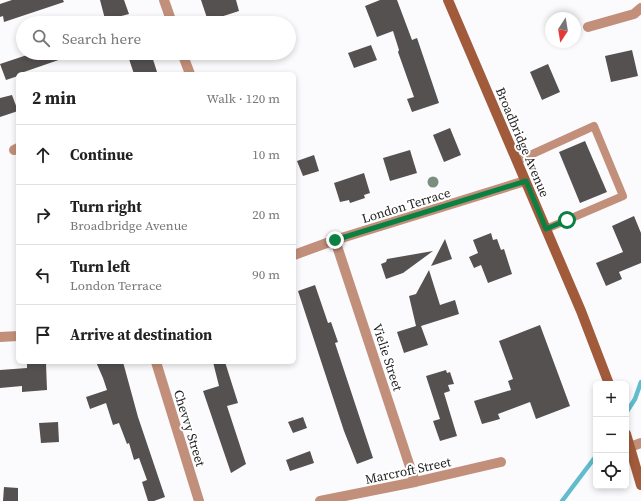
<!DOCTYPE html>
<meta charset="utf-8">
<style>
:root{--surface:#fff;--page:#f2f2f2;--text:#222;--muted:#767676;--line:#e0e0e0}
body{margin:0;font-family:"Source Serif 4",serif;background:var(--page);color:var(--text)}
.controls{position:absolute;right:12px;bottom:12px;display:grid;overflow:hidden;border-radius:6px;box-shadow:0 2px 6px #0003}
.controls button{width:36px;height:36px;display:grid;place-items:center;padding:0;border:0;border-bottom:1px solid var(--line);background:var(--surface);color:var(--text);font:20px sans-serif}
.compass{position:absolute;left:545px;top:12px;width:36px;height:36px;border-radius:50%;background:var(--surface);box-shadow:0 2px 6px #0003;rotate:192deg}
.stop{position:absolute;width:12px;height:12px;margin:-9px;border:3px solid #0b8043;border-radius:50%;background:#fff}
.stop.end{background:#0b8043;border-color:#fff;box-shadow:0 1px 4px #0008}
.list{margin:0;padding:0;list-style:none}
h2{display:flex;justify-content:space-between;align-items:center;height:52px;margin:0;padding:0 16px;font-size:17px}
h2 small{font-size:13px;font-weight:400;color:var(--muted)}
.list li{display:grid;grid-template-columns:26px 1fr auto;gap:12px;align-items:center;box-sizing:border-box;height:60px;padding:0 16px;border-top:1px solid var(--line)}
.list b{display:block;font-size:15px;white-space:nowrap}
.list p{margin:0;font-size:13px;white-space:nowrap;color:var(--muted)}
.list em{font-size:13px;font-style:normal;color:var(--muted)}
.icon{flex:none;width:22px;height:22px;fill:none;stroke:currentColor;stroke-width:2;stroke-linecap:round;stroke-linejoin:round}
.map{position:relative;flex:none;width:641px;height:501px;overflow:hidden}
.search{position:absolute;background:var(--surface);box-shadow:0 2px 6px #0003;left:16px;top:16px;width:280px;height:44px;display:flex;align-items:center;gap:10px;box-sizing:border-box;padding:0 14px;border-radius:22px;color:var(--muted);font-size:15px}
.panel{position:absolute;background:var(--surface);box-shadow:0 2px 6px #0003;left:16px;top:72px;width:280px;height:292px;border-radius:6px}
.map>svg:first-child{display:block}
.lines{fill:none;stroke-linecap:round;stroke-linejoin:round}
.stream{stroke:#61bdce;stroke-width:4.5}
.building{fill:#545150}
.service{stroke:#c2907a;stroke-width:8}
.minor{stroke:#c2907a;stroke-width:10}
.secondary{stroke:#a15b3b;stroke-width:10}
.tree{fill:#799080}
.route{stroke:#0b8043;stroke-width:5}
.labels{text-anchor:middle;stroke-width:4;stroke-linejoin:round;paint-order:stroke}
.street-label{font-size:13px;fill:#242425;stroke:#fff}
</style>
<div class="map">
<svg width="641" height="501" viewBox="0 0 641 501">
<rect width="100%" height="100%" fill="#fbfbfe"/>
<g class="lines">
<!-- stream -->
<g class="stream">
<path d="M626,413L635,399L641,382"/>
<path d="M562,501L596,456"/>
</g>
</g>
<!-- building -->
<g class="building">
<path d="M12,0H63L64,2L4,22L3,16L0,17V4Z"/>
<path d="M100,0H124L129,14L110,19L109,18L105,19Z"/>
<path d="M201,0H236L239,11L208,21Z"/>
<path d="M380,0H397L412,40L417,38L439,103L412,112L407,99L414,97L398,52L399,50L393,31L377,37L365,6Z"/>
<path d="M371,45L377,60L354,68L348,53Z"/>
<path d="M632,50L638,76L611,82L605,56Z"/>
<path d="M33,53H73V55L21,73V74H18V76L6,80L0,64Z"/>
<path d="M127,53H151L157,72L149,74H134Z"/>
<path d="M548,64L560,92L542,100L530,72Z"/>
<path d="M12,95L18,111L0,117V98Z"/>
<path d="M450,128L461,155L444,162L433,135Z"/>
<path d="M585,141L607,192L580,203L559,152Z"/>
<path d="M410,150L417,173L390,181L383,158Z"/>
<path d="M314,155L319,171L303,176L297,161Z"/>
<path d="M364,173L370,193L364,195L365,198L350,203L349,200L340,202L334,183Z"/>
<path d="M634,216L641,233V263L619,272L622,279L606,286L596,263L623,252L612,226Z"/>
<path d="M491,233L493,240L497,239L501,250L504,249L512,274L488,283L481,265L474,268L469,257L478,253L473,240Z"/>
<path d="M445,239L452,259L431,266Z"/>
<path d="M433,251L403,273L386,279L381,264L386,262L387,259Z"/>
<path d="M429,270L440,305L455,300L459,314L421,326L428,345L404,353L397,332L416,326L409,296L416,294Z"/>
<path d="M315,285L328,323L331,322L338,342L335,343L373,458L357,464L344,431L298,291Z"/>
<path d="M540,325L570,406L536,419L530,402L498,414L500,419L482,424L474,401L511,390L508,381L513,379L499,341Z"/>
<path d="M96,362H123L138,417L165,497L154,501H148L142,482L147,480L139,458L134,460L129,443L127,444L119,423L113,425L106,403L90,409L86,397L107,390L103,378Z"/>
<path d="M213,362H225L238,403L227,406L246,464L231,473L203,391L219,386Z"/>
<path d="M46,363L47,390L22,392V386L0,388V370L27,368V364Z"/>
<path d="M446,370L447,373L450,372L454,384L448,385L450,391L444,393L457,436L440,441L433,421L440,419L426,376Z"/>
<path d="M303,417L307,428L293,433L288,422Z"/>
<path d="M58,422L59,442L41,443L39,423Z"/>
<path d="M310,451L314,463L290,471L286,460Z"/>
<path d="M4,487L18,488V501H3Z"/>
</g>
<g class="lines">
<!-- service -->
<path class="service" d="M517,161L594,126L623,196L546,229"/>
<!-- minor -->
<g class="minor">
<path d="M164,0L172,23"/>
<path d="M588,27L634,14L641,8"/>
<path d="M182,53L190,74"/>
<path d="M14,150L18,148"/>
<path d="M335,240L415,482"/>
<path d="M294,255L335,240L525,181"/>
<path d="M0,337L18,336"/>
<path d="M156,362L199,501"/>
<path d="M630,447L641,443"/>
<path d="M320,501L415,482L501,462"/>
</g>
<!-- secondary -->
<g class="secondary">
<path d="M448,0L581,311L609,384"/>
<path d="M626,434L641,485"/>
</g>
</g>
<!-- trees -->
<circle class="tree" cx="433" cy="182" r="5.5"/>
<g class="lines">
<!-- route -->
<path class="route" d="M335,240L526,181L546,229L567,220"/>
</g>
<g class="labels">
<!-- street labels -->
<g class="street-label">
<text transform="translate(523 142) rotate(67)" y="5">Broadbridge Avenue</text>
<text transform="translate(406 205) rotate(-17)" y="5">London Terrace</text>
<text transform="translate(388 357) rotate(72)" y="5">Vielie Street</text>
<text transform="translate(190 428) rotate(73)" y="5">Chevvy Street</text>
<text transform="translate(408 470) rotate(-12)" y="5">Marcroft Street</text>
</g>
</g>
</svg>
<div class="controls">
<button>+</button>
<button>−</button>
<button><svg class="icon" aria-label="locate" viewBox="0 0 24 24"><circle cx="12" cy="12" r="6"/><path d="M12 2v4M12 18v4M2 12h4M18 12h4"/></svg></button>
</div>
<svg class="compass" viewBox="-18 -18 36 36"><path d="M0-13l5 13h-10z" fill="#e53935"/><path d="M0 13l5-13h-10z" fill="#767676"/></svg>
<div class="stop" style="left:567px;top:220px"></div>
<div class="stop end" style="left:335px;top:240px"></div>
<div class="search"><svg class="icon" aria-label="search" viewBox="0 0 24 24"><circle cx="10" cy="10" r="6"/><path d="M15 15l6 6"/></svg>Search here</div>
<section class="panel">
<h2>2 min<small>Walk · 120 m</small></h2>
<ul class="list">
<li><svg class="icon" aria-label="ahead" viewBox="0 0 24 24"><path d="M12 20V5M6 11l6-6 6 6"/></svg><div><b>Continue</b></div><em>10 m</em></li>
<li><svg class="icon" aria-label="right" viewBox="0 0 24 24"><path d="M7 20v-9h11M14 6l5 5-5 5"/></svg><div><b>Turn right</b><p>Broadbridge Avenue</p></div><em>20 m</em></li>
<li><svg class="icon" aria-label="left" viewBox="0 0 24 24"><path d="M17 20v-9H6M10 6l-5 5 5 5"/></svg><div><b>Turn left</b><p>London Terrace</p></div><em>90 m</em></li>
<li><svg class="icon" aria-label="arrive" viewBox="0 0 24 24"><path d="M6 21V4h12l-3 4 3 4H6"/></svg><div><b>Arrive at destination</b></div></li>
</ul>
</section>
</div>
